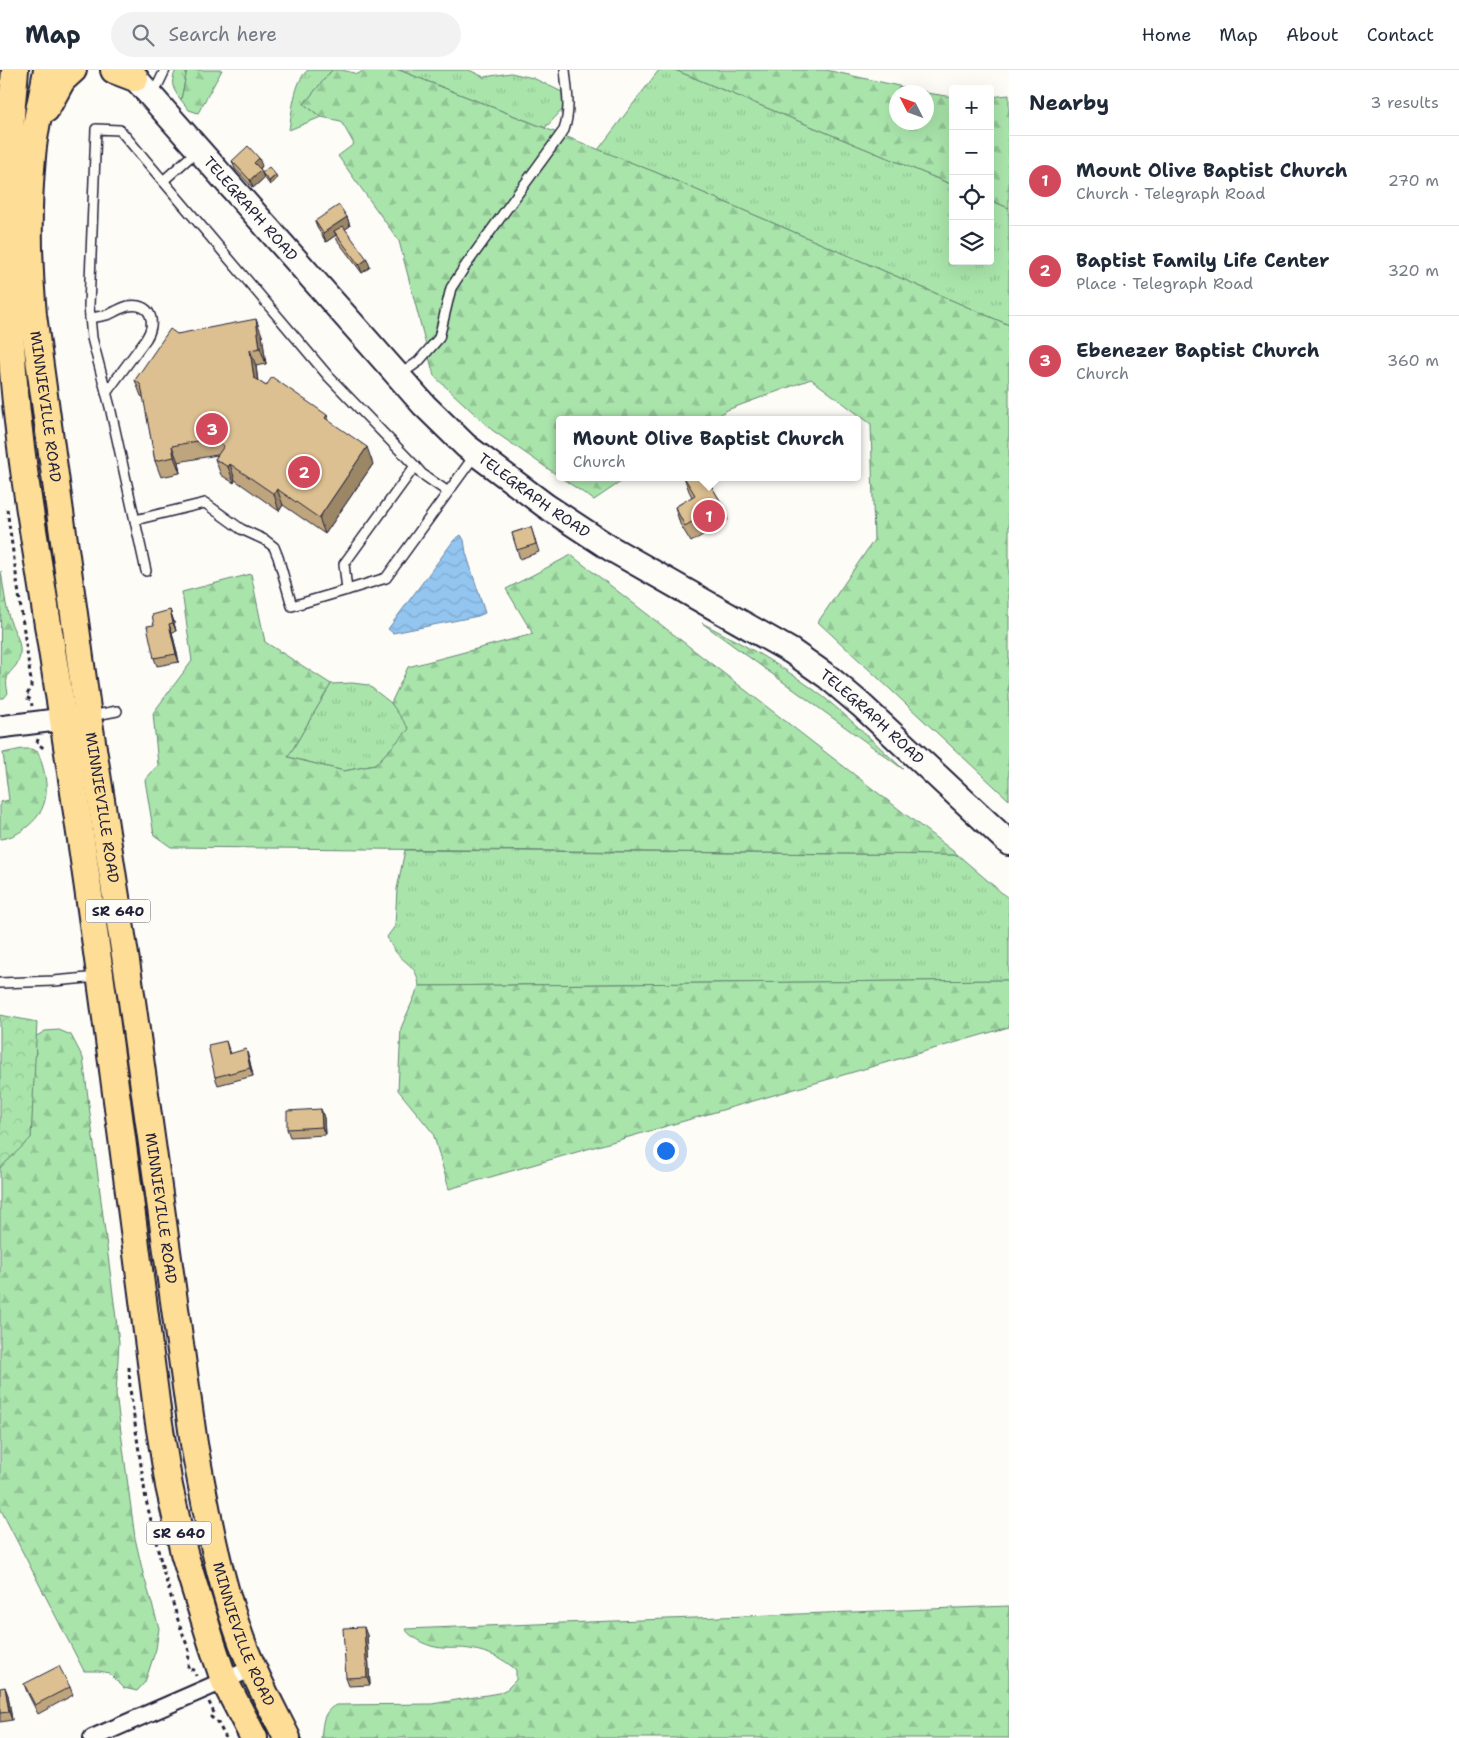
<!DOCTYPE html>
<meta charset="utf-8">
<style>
:root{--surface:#fff;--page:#f2f2f3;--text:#1f2937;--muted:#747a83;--line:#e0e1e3;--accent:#d1495b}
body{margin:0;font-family:"Shantell Sans",sans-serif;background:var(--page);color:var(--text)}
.controls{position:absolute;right:15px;top:15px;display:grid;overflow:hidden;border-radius:5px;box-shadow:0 5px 20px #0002}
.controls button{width:45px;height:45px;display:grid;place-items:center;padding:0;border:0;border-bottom:1px solid var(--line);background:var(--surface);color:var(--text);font:25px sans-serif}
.compass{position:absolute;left:889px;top:15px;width:45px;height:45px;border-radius:50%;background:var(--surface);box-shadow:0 5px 20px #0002;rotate:312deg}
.you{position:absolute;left:665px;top:1080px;width:18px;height:18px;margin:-12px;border:4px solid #fff;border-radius:50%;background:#1a73e8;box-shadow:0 0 0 8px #1a73e833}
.badge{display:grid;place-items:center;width:32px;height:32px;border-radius:50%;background:var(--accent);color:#fff;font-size:16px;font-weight:700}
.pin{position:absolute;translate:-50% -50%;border:2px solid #fff;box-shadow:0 1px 5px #0006}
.popup{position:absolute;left:556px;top:346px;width:305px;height:65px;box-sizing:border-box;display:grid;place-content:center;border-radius:5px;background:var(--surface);filter:drop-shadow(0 1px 4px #0005);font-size:16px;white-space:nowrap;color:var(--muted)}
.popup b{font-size:19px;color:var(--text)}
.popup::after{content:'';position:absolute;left:50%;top:100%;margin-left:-10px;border:10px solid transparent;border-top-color:var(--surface)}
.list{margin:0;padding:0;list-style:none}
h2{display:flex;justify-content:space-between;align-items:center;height:65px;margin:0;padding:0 20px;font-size:21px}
h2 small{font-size:16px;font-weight:400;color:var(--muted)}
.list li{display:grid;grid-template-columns:32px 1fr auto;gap:15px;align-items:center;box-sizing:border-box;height:90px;padding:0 20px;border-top:1px solid var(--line)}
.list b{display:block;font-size:19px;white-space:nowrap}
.list p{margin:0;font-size:16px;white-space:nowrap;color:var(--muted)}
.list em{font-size:16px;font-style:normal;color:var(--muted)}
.icon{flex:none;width:28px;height:28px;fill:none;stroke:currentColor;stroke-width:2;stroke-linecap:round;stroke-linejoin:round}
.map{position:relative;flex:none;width:1009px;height:1668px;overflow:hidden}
header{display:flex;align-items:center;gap:30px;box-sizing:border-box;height:70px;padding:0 25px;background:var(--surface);border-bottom:1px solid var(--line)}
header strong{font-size:24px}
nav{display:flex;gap:28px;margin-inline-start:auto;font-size:18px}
.search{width:350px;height:45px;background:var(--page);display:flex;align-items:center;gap:12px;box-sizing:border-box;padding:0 18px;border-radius:28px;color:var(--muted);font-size:19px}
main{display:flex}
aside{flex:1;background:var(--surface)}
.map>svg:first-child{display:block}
.grass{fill:url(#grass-tufts);stroke:#668473}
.forest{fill:url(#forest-firs);stroke:#668473}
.park{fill:url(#park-crowns);stroke:#668473}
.water{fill:url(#water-waves);stroke:#6584a7}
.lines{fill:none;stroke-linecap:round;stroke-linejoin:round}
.service-casing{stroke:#22223b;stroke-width:12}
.minor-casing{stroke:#22223b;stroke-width:20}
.tertiary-casing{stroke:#22223b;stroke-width:25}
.secondary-casing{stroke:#22223b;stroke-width:28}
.primary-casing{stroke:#22223b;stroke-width:30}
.path{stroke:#22223b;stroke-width:3;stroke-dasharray:4 4;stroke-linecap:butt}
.service{stroke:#fdfcf7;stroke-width:9}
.minor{stroke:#fdfcf7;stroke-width:16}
.tertiary{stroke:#fdfcf7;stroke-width:21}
.secondary{stroke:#fdfcf7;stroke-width:24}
.primary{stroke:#fedd96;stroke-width:26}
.wall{fill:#bea57d;stroke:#22223b}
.shaded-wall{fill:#9b8666;stroke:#22223b}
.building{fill:#ddc091;stroke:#22223b}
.labels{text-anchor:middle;stroke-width:4;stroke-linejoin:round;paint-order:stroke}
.shield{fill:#fdfcf7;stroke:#646373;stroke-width:1}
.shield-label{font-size:14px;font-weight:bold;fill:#22223b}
.street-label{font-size:15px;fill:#22223b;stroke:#fdfcf7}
</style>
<header>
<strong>Map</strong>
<div class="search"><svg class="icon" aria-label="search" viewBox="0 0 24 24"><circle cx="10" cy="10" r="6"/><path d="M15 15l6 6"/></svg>Search here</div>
<nav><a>Home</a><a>Map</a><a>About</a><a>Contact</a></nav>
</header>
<main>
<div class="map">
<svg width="1009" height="1668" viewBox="0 0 1009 1668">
<defs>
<pattern id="grass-tufts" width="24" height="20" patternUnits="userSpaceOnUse" patternTransform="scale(1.25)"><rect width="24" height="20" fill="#a9e5ab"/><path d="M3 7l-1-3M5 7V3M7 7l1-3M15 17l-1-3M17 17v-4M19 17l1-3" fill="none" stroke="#91c494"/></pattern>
<pattern id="forest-firs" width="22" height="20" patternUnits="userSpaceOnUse" patternTransform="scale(1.25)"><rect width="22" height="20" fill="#a9e5ab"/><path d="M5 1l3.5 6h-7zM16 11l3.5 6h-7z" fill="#91c494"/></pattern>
<pattern id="park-crowns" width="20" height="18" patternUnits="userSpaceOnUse" patternTransform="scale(1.25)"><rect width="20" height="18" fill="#a9e5ab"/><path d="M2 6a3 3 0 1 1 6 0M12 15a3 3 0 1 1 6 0" fill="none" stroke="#91c494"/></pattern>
<pattern id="water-waves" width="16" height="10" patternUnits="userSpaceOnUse" patternTransform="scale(1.25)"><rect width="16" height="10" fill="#92c5ef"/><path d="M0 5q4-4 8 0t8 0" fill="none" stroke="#7ea9ce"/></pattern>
</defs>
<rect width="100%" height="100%" fill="#fdfcf7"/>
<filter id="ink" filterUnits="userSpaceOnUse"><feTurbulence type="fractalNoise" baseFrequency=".02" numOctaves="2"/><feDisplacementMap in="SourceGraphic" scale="10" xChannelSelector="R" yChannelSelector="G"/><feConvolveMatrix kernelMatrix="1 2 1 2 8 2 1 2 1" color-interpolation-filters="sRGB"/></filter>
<g filter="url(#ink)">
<!-- grass -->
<g class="grass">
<path d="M176,0H187L181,30C172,18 170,13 176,0Z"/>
<path d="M308,0H332L304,34L321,47L289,60C292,43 294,11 308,0Z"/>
<path d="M399,0H469L484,7L511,3L533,8L562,22L564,38L545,58Z"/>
<path d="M659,0H675L953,115V191H990V130L1009,138V255L655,102L598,80Z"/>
<path d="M352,613L368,615L391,633L410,658L375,695L344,701L288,687L331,614Z"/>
<path d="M405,780L958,785L1009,829V910L419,916C417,895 406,895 395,881C392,877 389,871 387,867L395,856L397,819Z"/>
</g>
<!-- forest -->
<g class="forest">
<path d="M187,0H222L198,43L189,40L181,30Z"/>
<path d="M332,0H342L358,4L364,0H399L655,102L1009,255V730L818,552L874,470L871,354L811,309L727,340L713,350H560V407L492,360L434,306L399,171L338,86L354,74L341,51L321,47L304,34Z"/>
<path d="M675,0H826L926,22H896V52H926L927,23L953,27V115Z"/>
<path d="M1009,25V138L990,130V27Z"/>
<path d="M560,407H628L594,430Z"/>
<path d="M571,485L958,785L171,777L154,765L145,710L158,695L153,643L192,591L182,522L251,504L265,572L331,614L288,687L344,701L375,695L409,659L391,633L408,597L533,564L506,519Z"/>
<path d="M1,501C3,515 5,530 8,544C11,558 22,569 20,584C17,605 2,597 8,623L4,628H0Z"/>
<path d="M702,553C745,575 788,599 826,629C853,651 878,676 903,699Z"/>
<path d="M22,679H31L38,682C48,709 53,736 28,756C20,763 10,768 0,769V732L9,730L3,683Z"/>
<path d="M1009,910V957L449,1119L433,1063L398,1020L401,958L419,916Z"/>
<path d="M59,960L71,965L83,988L119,1272L116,1324L127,1408L135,1468L143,1503L159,1558L156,1579L145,1612L137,1621L124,1618L109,1603L99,1601H84L0,1438V1098L31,1067L35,967L45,961Z"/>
<path d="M1009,1536V1668H321C323,1654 322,1642 336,1635L432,1634L499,1623L507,1619L516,1610V1600C503,1588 488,1582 470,1579C461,1577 452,1579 442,1578C429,1577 413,1570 405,1559Z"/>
</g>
<!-- park -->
<path class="park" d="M0,945L37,952L31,1068L0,1098Z"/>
<!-- water -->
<path class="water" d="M461,465L464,470L466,483L485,543L478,546L393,563L388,559L391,555L454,470Z"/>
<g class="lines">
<!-- service casing -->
<g class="service-casing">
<g id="service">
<path d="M153,25L165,0"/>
<path d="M163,111L198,80"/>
<path d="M90,248C97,247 103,246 110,244C116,241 121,238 128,236C151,232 157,252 146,269L106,323"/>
<path d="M398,306L418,292L439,268L451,218L466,195L564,60C571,40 567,21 565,0"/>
<path d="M415,396L422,404L448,422"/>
<path d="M135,450L205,433L241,459L265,470L274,477L278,487L292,536L347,520L344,494L415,396L329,307L120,60L96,59L89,236L92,268L110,337L146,501"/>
<path d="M347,520L386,508L475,385"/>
<path d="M91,646L117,641"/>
<path d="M0,913L54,911L98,907"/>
</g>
</g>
<!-- minor casing -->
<g class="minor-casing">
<path id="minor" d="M92,1668L253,1598"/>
</g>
<!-- tertiary casing -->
<g class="tertiary-casing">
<path id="tertiary" d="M0,657L79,647"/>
</g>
<!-- secondary casing -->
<g class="secondary-casing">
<g id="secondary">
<path id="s1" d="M128,0L424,335L466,376L546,436L610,478L791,581L828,607L861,635L1009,773"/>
</g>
</g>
<!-- primary casing -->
<g class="primary-casing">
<g id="primary">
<path d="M15,0C0,146 7,296 30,441C41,511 52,580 63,650C99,882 128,1114 158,1347L169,1416L184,1483L212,1574L224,1610L254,1668"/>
<path id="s2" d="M47,0C42,29 34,58 32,87C27,140 28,192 33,245L88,646L131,924L194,1374C206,1438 217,1502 239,1564C251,1599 270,1634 287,1668"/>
<path d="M114,0L135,8"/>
<path d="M46,39L62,10L73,0"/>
</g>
</g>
<!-- path -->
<g class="path">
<path d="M7,439L31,611V617L26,627L31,630L32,636"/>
<path d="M38,669L37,673L46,680"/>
<path d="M129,1297L130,1319L146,1430L163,1500L178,1550L189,1581L188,1599L194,1600L196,1606"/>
<path d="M209,1632L214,1643L211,1647L218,1653L226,1668"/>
</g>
<!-- service -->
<use href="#service" class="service"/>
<!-- minor -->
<use href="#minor" class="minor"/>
<!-- tertiary -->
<use href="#tertiary" class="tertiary"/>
<!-- secondary -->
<use href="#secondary" class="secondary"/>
<!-- primary -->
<use href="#primary" class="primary"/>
</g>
<!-- wall -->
<g class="wall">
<path d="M232,91L262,96L260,99L264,108L253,118L235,99Z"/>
<path d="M262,103L277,109L270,115L264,107Z"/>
<path d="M347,147L350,156L345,159L370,197L362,203L337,170L336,165L326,172L318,159L315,151Z"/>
<path d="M177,264L262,265L266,294L256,296L258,311L266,316L330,352L373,394L325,464L283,435L279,441L235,410L234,413L221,405L215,389L218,385H217L178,392L180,403L161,407L155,391L144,328L141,326L135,310Z"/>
<path d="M684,407H706L722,434L728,450L691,472L680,454L675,437L692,427L689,421Z"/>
<path d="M531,457L539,482L520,489L512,463Z"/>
<path d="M170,540L173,549L176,561L172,562L179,592L157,596L154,588V555Z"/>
<path d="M226,971L230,983L249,988L253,1006L218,1015L215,1007Z"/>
<path d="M321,1039L324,1048L325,1065L290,1067L287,1059Z"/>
<path d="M367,1565L370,1615L349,1616L346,1608Z"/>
<path d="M24,1614L70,1617L73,1625L38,1644L27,1622Z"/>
<path d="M0,1618L8,1625L12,1650L0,1652Z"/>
</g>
<!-- shaded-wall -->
<g class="shaded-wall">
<path d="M259,88L262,96L257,101L254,93Z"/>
<path d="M261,100L264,108L253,118L250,110Z"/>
<path d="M276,105L277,109L270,115L269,111Z"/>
<path d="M347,147L350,156L337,165L334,161L336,165L326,172L323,163Z"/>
<path d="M367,189L370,197L362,203L359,195Z"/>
<path d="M256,249L262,265L266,294L260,278Z"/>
<path d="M250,280L256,296L259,324L254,308Z"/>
<path d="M327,345L333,361L325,348Z"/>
<path d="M172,376L178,392L180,403L174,387Z"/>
<path d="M367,377L373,394L325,464L319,448Z"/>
<path d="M230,394L235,410L234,413L228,397Z"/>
<path d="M277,419L283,435L279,441L274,424Z"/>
<path d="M170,540L173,549L176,561L173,553Z"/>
<path d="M169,554L172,562L179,592L176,584Z"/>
<path d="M246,979L249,988L253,1006L250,998Z"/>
<path d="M321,1039L324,1048L325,1065L322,1057Z"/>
<path d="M364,1557L367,1565L370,1615L367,1607Z"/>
<path d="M5,1617L8,1625L12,1650L9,1642Z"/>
</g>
<!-- building -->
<g class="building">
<path d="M248,76L259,88L254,93L261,100L250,110L232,91Z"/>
<path d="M269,97L276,105L269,111L262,103Z"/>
<path d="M339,135L347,147L323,163L315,151Z"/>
<path d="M343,156L367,189L359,195L334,161Z"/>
<path d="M256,249L260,278L250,280L254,308L266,316L272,307L327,345L325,348L367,377L319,448L277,419L274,424L230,394L228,397L215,389L224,376L212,368L172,376L174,387L155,391L141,315L135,310L170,259L177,264Z"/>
<path d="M684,407H706L722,434L685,456L675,437L695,425Z"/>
<path d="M531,457L536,474L517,480L512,463Z"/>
<path d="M170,540L173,553L169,554L176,584L154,588L147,556L154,555L152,545Z"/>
<path d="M226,971L229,984L246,979L250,998L215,1007L208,975Z"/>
<path d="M321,1039L322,1057L287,1059V1041Z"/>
<path d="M364,1557L367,1607L346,1608L343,1558Z"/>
<path d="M59,1596L70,1617L35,1635L24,1614Z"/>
<path d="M5,1617L9,1642L0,1643V1618Z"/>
</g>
</g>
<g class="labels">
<!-- shield labels -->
<g class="shield">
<rect x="85.5" y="829.5" width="65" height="23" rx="4"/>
<rect x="146.5" y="1451.5" width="65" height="23" rx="4"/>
</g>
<g class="shield-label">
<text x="118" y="846">SR 640</text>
<text x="179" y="1468">SR 640</text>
</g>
<!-- street labels -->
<g class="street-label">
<text dy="5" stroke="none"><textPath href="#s1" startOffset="185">TELEGRAPH ROAD</textPath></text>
<text dy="5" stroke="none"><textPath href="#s2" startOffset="339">MINNIEVILLE ROAD</textPath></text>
<text dy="5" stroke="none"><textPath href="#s1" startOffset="590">TELEGRAPH ROAD</textPath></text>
<text dy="5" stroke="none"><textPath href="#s1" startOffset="995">TELEGRAPH ROAD</textPath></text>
<text dy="5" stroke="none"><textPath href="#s2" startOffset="744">MINNIEVILLE ROAD</textPath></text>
<text dy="5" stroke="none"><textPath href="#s2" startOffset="1149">MINNIEVILLE ROAD</textPath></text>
<text dy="5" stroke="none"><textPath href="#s2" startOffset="1584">MINNIEVILLE ROAD</textPath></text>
</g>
</g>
</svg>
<div class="controls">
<button>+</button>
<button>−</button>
<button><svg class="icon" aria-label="locate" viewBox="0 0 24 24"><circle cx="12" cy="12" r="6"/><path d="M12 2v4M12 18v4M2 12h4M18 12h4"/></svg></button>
<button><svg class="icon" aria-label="layers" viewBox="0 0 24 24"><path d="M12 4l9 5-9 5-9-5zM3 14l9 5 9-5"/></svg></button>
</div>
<svg class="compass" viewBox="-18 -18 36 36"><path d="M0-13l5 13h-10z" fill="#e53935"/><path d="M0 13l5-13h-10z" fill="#747a83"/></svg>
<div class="you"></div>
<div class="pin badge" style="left:709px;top:446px">1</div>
<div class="popup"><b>Mount Olive Baptist Church</b>Church</div>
<div class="pin badge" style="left:304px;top:402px">2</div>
<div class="pin badge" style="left:212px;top:359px">3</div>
</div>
<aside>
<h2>Nearby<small>3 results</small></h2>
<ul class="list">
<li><span class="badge">1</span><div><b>Mount Olive Baptist Church</b><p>Church · Telegraph Road</p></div><em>270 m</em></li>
<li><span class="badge">2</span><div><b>Baptist Family Life Center</b><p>Place · Telegraph Road</p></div><em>320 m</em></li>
<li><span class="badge">3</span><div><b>Ebenezer Baptist Church</b><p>Church</p></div><em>360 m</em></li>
</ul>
</aside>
</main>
